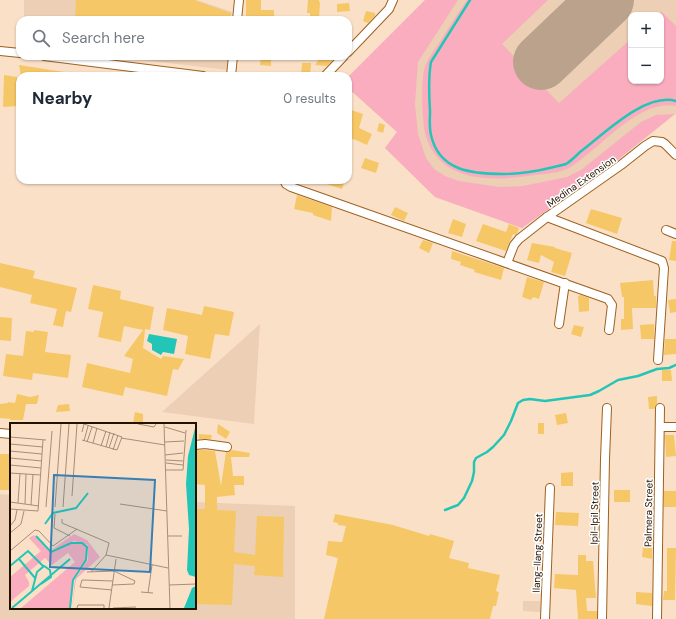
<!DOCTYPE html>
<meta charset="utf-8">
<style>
:root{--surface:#fff;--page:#f6f6f7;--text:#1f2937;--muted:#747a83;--line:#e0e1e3}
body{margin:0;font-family:"DM Sans",sans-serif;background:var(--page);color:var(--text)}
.controls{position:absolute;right:12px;top:12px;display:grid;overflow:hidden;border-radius:8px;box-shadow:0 1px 3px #0004}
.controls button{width:36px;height:36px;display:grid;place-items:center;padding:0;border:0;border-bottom:1px solid var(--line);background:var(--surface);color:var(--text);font:20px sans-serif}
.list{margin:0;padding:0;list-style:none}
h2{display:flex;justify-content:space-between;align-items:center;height:52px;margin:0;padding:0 16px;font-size:17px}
h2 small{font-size:13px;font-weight:400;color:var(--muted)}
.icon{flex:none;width:22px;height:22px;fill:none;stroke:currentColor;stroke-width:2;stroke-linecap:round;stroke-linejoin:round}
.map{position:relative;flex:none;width:676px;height:619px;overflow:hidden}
.search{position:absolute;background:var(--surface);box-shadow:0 1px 3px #0004;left:16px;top:16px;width:336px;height:44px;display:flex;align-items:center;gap:10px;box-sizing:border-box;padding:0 14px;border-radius:12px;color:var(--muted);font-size:15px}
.panel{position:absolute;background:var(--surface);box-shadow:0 1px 3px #0004;left:16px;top:72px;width:336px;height:112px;border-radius:12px}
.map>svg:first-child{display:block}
.built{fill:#eccfb5;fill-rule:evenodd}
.green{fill:#faadbf}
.water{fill:#23c6b6}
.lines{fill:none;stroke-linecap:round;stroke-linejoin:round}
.stream{stroke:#23c6b6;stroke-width:2.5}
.runway{stroke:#baa28c;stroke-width:56}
.building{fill:#f5c766}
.minor-casing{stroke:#9d611f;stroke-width:10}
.minor{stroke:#fff;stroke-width:8}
.labels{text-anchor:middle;stroke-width:3;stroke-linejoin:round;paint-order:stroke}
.street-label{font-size:10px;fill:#241201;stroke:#fff}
.inset-river{fill:none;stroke:#23c6b6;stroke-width:2}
.inset-road{fill:none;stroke:#a58e78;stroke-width:1}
.view{fill:#397fb4;fill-opacity:0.15;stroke:#397fb4;stroke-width:2}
.inset-edge{fill:none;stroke:#241201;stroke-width:2}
</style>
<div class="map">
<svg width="676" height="619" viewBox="0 0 676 619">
<rect width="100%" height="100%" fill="#fbe0c8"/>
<!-- built -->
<g class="built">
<path d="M24,0H197L232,12L231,20H24Z"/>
<path d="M425,0H676V115L675,114L614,163L522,228L435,197L385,148L397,132L348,88V77ZM631,15H661V81H631Z"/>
<path d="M108,56H229L228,70Z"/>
<path d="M260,324L254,424L162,412Z"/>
<path d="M0,494L11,495V608H195V502L295,506V619H0Z"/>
<path d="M523,601H540V612L523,611Z"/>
</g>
<!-- green -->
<g class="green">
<path d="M425,0H458L418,62L415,104L418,134L426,158L434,169L445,176L459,181L500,187L523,186L567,177L581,170L641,122L656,115L675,114L614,163L522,228L435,197L385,148L397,132L348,88V77Z"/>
<path d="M467,0H548L502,44L559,103L631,39V81H661V15H658L662,12L676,26V106C637,99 600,150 569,168C559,173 545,174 534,175C492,182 438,183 425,133C422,118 420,77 426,64C429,57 434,50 439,43C448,29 457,14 467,0Z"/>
</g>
<!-- water -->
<path class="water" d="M149,334L177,339L174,354L163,352L161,355L152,350V344L147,341Z"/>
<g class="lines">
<!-- stream -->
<g class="stream">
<path d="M470,0L431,62C428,78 429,95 430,111C430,119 429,127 431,135C439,171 472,174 503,174C521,174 538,171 554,167C558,166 563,165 566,164C571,161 576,156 580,152C603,135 645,92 676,101"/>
<path d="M445,510L458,505L464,498L472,481L474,472V462L476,458L487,452L493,447L504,435L511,421L518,403L523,400L530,399L545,401L590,395L599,391L618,380L638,376L657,369L669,368L676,365"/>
</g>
<!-- runway -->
<path class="runway" d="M541,62L606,0"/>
</g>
<!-- building -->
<g class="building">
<path d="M76,0H194L231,13L230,20H75Z"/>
<path d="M246,0H261V10H274V20H246Z"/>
<path d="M308,0H319V2H320L319,20H310V13H307Z"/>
<path d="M349,3L350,11L337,12V4Z"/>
<path d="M366,11L375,13V16L368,23L363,21Z"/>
<path d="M261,56H271V66L260,65Z"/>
<path d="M321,56H336L327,66L315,65Z"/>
<path d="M302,63H311L310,76H301Z"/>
<path d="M19,65L64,72L63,76H21Z"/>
<path d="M4,75L17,77V106L3,107Z"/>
<path d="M348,109L363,114L359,128L372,134L367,145L356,140L348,138Z"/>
<path d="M379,123L385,125L383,133L377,131Z"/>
<path d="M365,158L379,163L376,173L361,168Z"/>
<path d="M320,180H345L342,189L320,182Z"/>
<path d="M297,195L332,207L331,221L313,215V213L294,209Z"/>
<path d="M395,207L408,213L404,221L391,215Z"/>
<path d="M591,209L622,218L617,234L586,223Z"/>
<path d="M453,219L466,224L462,237L448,233Z"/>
<path d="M483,224L506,232L509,224L519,228L517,234L515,235L513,234L506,251L476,241Z"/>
<path d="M423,240L433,243L429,253L419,248Z"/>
<path d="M672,241H676V261L669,260Z"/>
<path d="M532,243L555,247V248L572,253L565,276L551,272L554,262L541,255L539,263L527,260Z"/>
<path d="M452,251L504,268L501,280L474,272L475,270L460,265L461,262L451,259Z"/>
<path d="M0,263L35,271L33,278L77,288L71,312L66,311L63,327L53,325L57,309L30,303L32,295L0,287Z"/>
<path d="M527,277L544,282L539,299L533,297L531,300L522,297Z"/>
<path d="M653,280L654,296H656V308H632L633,329L621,330V319H624V297H622L620,283Z"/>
<path d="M93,285L121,291L120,299L154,307L150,330L145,329L143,348L161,359L163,356L184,359L178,370L173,369L167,396L125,387L123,396L82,387L87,363L130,373L133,359L124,356L143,330L124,326L121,342L98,337L103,312L88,309Z"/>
<path d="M581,295L589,298V311L579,312L578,296Z"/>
<path d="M676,299V312L670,313L668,300Z"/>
<path d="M204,306L234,312L229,336L215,334L210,359L185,354L188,336L163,330L167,308L202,315Z"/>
<path d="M0,317L12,318L11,341L0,340Z"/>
<path d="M654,324V339H641L640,325Z"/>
<path d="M574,325L584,327L581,337L571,334Z"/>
<path d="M34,330L48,332L45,352L71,355L68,378L33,373L32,380L3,376L6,354L23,356L26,331L34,332Z"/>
<path d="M665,339H676V354L664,355Z"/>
<path d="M662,370H671L672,381H662Z"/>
<path d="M17,394L30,397L39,395L37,404H26L23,420H10L11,419L0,418V404L8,403V402L15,403Z"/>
<path d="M657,396V403L654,409H649L648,397Z"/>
<path d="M69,404L70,411L56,412L58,405Z"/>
<path d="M135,412L143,414V424L133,423Z"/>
<path d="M566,413L568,423L557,425L555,415Z"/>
<rect x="538" y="423" width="6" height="11"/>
<path d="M218,424L230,432L226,439L217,433Z"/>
<path d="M199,434L212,435L211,439H199Z"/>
<path d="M665,435H674L676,456L666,457Z"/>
<path d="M195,450H205L215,451L221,486L226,452L232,450L250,453L249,457H231L233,476H244V485H234L235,495L217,497V510L236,511L234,552L255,555L257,516L284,517L283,577L254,575L255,566L234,564L232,605L195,604V509H205V485L195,484V476H197Z"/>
<rect x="0" y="454" width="11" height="36"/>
<path d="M573,472V486H561V473Z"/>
<rect x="614" y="490" width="16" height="12"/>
<rect x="664" y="491" width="12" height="16"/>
<path d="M556,512L579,513L578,526L555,525Z"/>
<path d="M335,514L393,525L429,536L430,534L454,541L449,558L469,563L468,568L500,575L496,591L499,592L496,606H493L490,619H324L338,558L326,555L328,541L342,542L346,526L338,525V523L333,522Z"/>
<path d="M652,546V559L642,557L643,547Z"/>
<path d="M667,548H676L675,600H663L664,591H667Z"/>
<path d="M578,555H586V561H593L596,598H586L587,611H597V619H578L576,590L554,588L555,574L578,575Z"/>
<path d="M636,592L652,593V606L636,604Z"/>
</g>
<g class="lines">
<!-- minor casing -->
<g class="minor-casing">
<g id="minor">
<path d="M237,20L239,0"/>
<path d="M0,51L20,53"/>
<path d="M348,52L389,9L393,0"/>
<path d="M44,56L203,76"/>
<path d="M231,76L233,56"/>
<path d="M325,76L344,56"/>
<path d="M284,180L286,184L291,187L608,299L612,305L609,330"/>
<path d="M547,217L662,261L664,268L658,360"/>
<path d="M666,230L676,234"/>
<path d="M507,263L514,245L519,239L547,217L621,165L645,146L653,141L662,142L665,144L676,155"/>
<path d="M559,324L565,283"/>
<path d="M660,427H676"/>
<path d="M0,433L11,434"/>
<path d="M195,445L205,444L227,447"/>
<path d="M545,619L550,488"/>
<path d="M602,619L605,459L607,408"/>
<path d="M657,619L660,408"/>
</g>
</g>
<!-- minor -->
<use href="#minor" class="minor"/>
</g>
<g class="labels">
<!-- street labels -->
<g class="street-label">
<text transform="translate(581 181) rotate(-35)" y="4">Medina Extension</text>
<text transform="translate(594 513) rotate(-89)" y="4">Ipil-Ipil Street</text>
<text transform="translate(648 513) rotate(-89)" y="4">Palmera Street</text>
<text transform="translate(537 553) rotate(-88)" y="4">Ilang-Ilang Street</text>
</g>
</g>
<!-- overview -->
<g transform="translate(10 423)">
<rect width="186" height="186" fill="#fbe0c8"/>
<path d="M64,111L77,117L90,134L66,156L62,185L65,156L78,137V122L64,118L41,127ZM24,112L41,128L59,119L72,120L77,124V136L63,157L61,185H11L65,139L58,130L42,142L35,135L15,152L19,159V163L0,179V154L31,128L19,115Z" fill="#faadbf"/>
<path d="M186,1V154L179,152L177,147L179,106L176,61L178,33ZM186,163V185H174L182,165Z" fill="#23c6b6"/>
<path class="inset-river" d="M35,101L43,90L66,85L78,70M26,113L41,129L61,120H72L77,124L76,137L63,157L60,185M9,136L25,155M0,143L18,128L33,143M22,168L27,149L34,143L40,147L41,154L31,161M2,185L60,136"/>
<path class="inset-road" d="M128,1L144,4L146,1M154,1L160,185M155,4L175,10M0,14L36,17M111,15L155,22M72,17L107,27L112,14L74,1L72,9M74,18L78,3M77,19L82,4M155,19L174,18M83,20L87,5M0,21L33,24M91,23L96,8M96,24L100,9M99,25L104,10M103,27L108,12M0,28L32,31M155,32L173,30M0,35L32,38M156,37L173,38M156,40L173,42M0,42L31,45M156,47H173L176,7M0,50L31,52M62,73L67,1M0,79L29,83M8,80L10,50M15,81L16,51M110,81L157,88M21,82L23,51M36,84L42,8M45,84L51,1M53,84L59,1M0,86L28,88L33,17M45,91L44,105L60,113M52,96V100L99,120L96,132L81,149M0,103L5,97L7,87M0,110L11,101L14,88M158,113H172M0,128L25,107L29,108L43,123L67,106M96,132L158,145M77,149L104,148L125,158L124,161L102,162M159,162L186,161M102,167L70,164L72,157L103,158M131,169L143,170M138,170L142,142M67,185L68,182H94V185M99,185L106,136M103,185L126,184"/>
<path class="view" d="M44,52L145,57L140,149L40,144Z"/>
<rect width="186" height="186" class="inset-edge"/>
</g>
</svg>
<div class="controls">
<button>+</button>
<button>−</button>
</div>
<div class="search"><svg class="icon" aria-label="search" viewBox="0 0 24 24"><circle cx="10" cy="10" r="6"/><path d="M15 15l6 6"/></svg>Search here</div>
<section class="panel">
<h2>Nearby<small>0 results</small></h2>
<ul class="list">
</ul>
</section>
</div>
